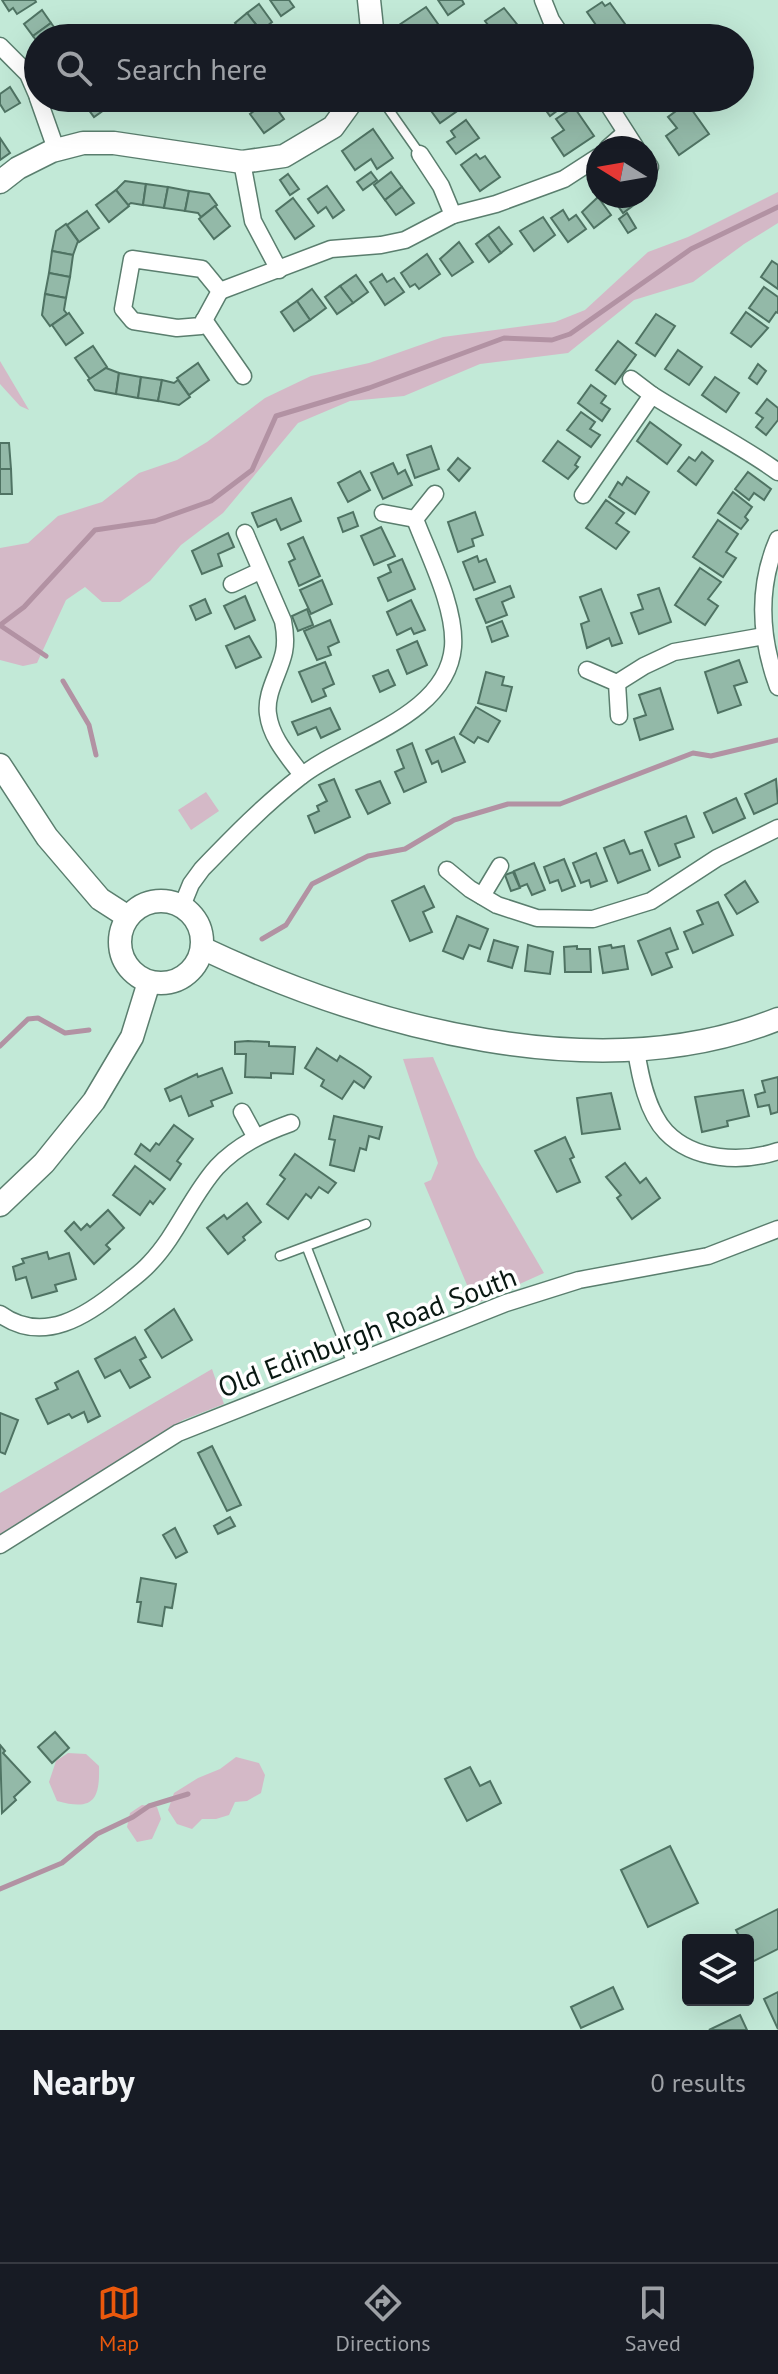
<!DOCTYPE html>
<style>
:root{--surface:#171b24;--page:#20242c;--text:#f1f3f6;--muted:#9ea1a6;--line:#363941;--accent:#ea580c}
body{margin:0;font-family:"PT Sans",sans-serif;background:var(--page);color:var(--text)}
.controls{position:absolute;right:24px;bottom:24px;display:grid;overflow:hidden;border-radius:8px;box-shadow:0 8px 32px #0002}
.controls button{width:72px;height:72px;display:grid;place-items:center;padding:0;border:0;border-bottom:2px solid var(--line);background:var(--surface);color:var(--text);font:40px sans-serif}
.compass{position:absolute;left:586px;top:136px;width:72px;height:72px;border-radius:50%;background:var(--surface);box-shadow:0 8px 32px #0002;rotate:281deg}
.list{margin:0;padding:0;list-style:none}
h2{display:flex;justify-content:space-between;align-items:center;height:104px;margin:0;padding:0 32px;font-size:34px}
h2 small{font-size:26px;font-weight:400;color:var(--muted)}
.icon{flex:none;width:44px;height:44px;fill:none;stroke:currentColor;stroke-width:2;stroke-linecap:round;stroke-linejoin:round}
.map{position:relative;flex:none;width:778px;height:2030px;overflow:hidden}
.search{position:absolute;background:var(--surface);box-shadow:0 8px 32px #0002;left:24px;right:24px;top:24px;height:88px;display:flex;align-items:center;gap:20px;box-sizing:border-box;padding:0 28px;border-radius:44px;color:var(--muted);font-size:30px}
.sheet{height:232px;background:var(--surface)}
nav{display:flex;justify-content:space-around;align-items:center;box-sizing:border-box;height:112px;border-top:2px solid var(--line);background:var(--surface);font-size:22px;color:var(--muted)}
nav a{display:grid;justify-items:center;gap:4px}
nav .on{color:var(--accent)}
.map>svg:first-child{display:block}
.green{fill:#d4b9c7}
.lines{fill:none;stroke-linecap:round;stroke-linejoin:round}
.stream{stroke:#b292a3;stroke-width:5}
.building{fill:#93b9a8;stroke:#4f7363;stroke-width:2}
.lane-casing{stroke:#5a7e6e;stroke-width:11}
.street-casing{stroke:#5a7e6e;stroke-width:19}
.secondary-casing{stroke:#5a7e6e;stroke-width:25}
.lane{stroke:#fff;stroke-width:8}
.street{stroke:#fff;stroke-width:16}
.secondary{stroke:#fff;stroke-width:22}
.labels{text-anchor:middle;stroke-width:7;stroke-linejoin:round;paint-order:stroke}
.street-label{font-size:28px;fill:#091812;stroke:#fff}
</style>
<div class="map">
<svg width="778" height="2030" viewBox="0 0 778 2030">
<rect width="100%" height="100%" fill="#c2e9d7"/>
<!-- green -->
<g class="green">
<path d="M778,192V223L744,244L693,282L634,300L568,353L480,364L404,396L350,401L298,423L223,513L181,545L150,581L120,602H102L85,587L66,600L37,663L23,666L0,660V548L28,543L58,516L102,502L139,473L177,460L207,442L265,398L311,376L369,363L443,337L555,322L585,310L648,252L688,237Z"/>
<path d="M0,361L29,410L20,406L0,384Z"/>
<path d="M206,792L219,811L191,830L178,810Z"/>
<path d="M433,1057L476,1157L544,1273L475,1304L424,1183L431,1180L438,1163L403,1059Z"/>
<path d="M212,1369L224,1404L183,1420L0,1536V1493Z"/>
<path d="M68,1753L86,1754L99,1766C100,1800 93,1811 57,1801L49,1782L56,1761Z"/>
<path d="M236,1757L259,1763L265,1775L261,1793L247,1801L235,1802L229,1815L216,1819H202L192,1829L177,1824L168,1810L174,1793L198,1778L220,1769Z"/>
<path d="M142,1805L157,1807L161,1819L152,1839L137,1842L127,1827L130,1813Z"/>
</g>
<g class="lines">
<!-- stream -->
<g class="stream">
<path d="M0,625L24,607L95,530L155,521L211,501L252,470L276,416L369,388L504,338L552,340L570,334L691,249L778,207"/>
<path d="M1,626L46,656"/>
<path d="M63,681L89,725L96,755"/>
<path d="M262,939L286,925L312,884L368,856L405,849L454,820L508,804H560L693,753L711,756L778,740"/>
<path d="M0,1046L28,1019L38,1018L65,1033L89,1030"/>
<path d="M0,1889L62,1863L97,1834L133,1817L149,1806L188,1794"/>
</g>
</g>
<!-- building -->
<g class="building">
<path d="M2,0H35L36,2L17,14L13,8L9,11Z"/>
<path d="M270,0H289L294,7L281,16Z"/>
<path d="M438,0H462L464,4L448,15Z"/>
<path d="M602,2L605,6L610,3L625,24L605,38L587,12Z"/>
<path d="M259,4L272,22L261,31L247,13Z"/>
<path d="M426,7L438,24L417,38H404L396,27Z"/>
<path d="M504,8L520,28L507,38H498L485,21Z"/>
<path d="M42,10L51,23L33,36L24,24Z"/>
<path d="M247,13L261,31L252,38H246L235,23Z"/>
<path d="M51,23L60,35L56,38H38V43L33,36Z"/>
<path d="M10,87L20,103L5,112L0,104V94Z"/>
<path d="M80,98H121L94,117Z"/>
<path d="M434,98H457L463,107L440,123L426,104Z"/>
<path d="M537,98H567L569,102L550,116Z"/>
<path d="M646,98H679L668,106L663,100L653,107Z"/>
<path d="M270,99L284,119L264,133L250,114Z"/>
<path d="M687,103L709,134L679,155L666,136L677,128L668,117Z"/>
<path d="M574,107L594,136L564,156L552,138L564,130L556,119Z"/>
<path d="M466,120L479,138L456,154L447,142L455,137L451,131Z"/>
<path d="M373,129L393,158L377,169L371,159L355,170L342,151Z"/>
<path d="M0,138L10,153L0,160Z"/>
<path d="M476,154L480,159L485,156L500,177L480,191L461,165Z"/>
<path d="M371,172L377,180L363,190L357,182Z"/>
<path d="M391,172L402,187L385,200L374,185Z"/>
<path d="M288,174L299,189L290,195L280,180Z"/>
<path d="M125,181L146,184L143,205L131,203L128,205L116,190Z"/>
<path d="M146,184L168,187L164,208L143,205Z"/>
<path d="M327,186L344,210L333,218L326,207L318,213L308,199Z"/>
<path d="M168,187L189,191L185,211L164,208Z"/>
<path d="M402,187L414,203L396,215L385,200Z"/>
<path d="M116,190L129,206L109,222L96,205Z"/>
<path d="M189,191L209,194L217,205L201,217L198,213L185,211Z"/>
<path d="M611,196H640L642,199L623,213Z"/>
<path d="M598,197L611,215L594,228L582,212Z"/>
<path d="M293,198L314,226L295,239L276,211Z"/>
<path d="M215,206L230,226L214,239L199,219Z"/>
<path d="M563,210L569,220L576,215L586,229L568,242L551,218Z"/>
<path d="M87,211L99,228L79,242L67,225Z"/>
<path d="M627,213L636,228L628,233L619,219Z"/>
<path d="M543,217L555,235L534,251L520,231Z"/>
<path d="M66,224L78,241L73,255L52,251L56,231Z"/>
<path d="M499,227L512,244L501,253L488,235Z"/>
<path d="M488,235L501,253L489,262L476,244Z"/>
<path d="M459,242L473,262L452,276L440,259Z"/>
<path d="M52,251L73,255L70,277L49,273Z"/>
<path d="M427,254L440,274L419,289L415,284L410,287L401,273Z"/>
<path d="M772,261L778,265V289L761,277Z"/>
<path d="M49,273L70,277L66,298L45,294Z"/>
<path d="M382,274L387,282L394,278L404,292L385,305L370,282Z"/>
<path d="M356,275L368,292L353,303L340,286Z"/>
<path d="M340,286L353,303L337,314L325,297Z"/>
<path d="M764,287L778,297V313L776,312L769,322L749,308Z"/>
<path d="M312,289L326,308L310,320L297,301Z"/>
<path d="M45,294L66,298L64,310L67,314L50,326L42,315Z"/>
<path d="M297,301L310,320L294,331L281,312Z"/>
<path d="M746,312L768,328L751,347L731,333Z"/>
<path d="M69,313L83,333L66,345L52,325Z"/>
<path d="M656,314L675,326L655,356L636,343Z"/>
<path d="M618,341L636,355L615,384L596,370Z"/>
<path d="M93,346L107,367L90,379L75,358Z"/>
<path d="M678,350L702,367L689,385L665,369Z"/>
<path d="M198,363L209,380L189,395L177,378Z"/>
<path d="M758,364L766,371L757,384L749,378Z"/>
<path d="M106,368L119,373L116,394L95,390L88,380Z"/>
<path d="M119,373L141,377L138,398L116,394Z"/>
<path d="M141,377L162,380L158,401L138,398Z"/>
<path d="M715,377L739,393L726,412L702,395Z"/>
<path d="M162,380L174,383L178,380L190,397L179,405L158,401Z"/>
<path d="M591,385L606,396L601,403L610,409L602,421L578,403Z"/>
<path d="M767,399L778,408V420L766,435L756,427L763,418L756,413Z"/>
<path d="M581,412L595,422L590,429L600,435L591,447L567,430Z"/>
<path d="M650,422L681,445L667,464L637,441Z"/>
<path d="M558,441L580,457L575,465L578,467L568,479L543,461Z"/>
<path d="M0,443H9L11,469H0Z"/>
<path d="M431,446L439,469L415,478L407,455Z"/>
<path d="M702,452L713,461L696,485L678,471L689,457L695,461Z"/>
<path d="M458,458L470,468L459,481L448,470Z"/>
<path d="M393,463L398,474L405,470L412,485L383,499L371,473Z"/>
<path d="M0,469H11L12,494H0Z"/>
<path d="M360,471L370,490L348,502L338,483Z"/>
<path d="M748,472L771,489L764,500L754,493L749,500L735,489Z"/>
<path d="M627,477L649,492L635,514L609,497L618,482L622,485Z"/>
<path d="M733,492L752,507L745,517L748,520L741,529L718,513Z"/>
<path d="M291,498L301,521L281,530L276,519L258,527L252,513Z"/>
<path d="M606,500L624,513L616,523L629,532L616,549L586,528Z"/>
<path d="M353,512L358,526L343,532L338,518Z"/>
<path d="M475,512L483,535L472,539L474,546L458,552L448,522Z"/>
<path d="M718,520L738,534L726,552L736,558L723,577L693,557Z"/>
<path d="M381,527L395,556L374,565L361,536Z"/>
<path d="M228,533L234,547L218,554L222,566L202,574L192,551Z"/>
<path d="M303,537L320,576L299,586L289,562L295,559L288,544Z"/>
<path d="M477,556L479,562L486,559L495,582L474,590L463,562Z"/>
<path d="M402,559L415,589L388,601L378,578L391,572L388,565Z"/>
<path d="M700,568L721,582L708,599L718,606L705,625L675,605Z"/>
<path d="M322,580L332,604L311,614L300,590Z"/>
<path d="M510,586L514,597L502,602L507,615L486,623L476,599Z"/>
<path d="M659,588L671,622L639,634L631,613L643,609L638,595Z"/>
<path d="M601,589L622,643L612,646L609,638L587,648L581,624L589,621L580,597Z"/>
<path d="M245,596L255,620L235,629L224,606Z"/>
<path d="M205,599L211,613L196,620L190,606Z"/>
<path d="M411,600L425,630L414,634L411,628L397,635L387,612Z"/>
<path d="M307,609L313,625L298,631L292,616Z"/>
<path d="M330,620L339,642L328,647L331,655L317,660L304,631Z"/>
<path d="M502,621L508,636L492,642L487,627Z"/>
<path d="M249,636L261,657L236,668L226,646Z"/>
<path d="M417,641L427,665L407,674L397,650Z"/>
<path d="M739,660L747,682L734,686L741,705L718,713L705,672Z"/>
<path d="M325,662L334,684L323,689L326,696L312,702L299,672Z"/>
<path d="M388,670L395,685L380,692L373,676Z"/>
<path d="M486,672L504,677L502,685L512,687L506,711L478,703Z"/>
<path d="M660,688L673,729L640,740L634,719L646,715L639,695Z"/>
<path d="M476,707L500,721L488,742L478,737L474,743L460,734Z"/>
<path d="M330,708L340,729L321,738L316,727L298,735L292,722Z"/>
<path d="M454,737L465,762L442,772L438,761L432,764L426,750Z"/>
<path d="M412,743L426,782L404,792L395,772L404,768L397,750Z"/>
<path d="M334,779L350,817L315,833L308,816L319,811L317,806L327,801L319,785Z"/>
<path d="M776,779L778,803L754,814L745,794Z"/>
<path d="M380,781L390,803L368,814L356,790Z"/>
<path d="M736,798L745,818L713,833L704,813Z"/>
<path d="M686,816L694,837L675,844L680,857L659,866L645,832Z"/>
<path d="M624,840L630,854L642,850L650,870L618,883L604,848Z"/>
<path d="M596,853L607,881L591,887L589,880L581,883L573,863Z"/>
<path d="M564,859L575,886L562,891L558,880L550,883L544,867Z"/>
<path d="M534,863L545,890L532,895L527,884L520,887L514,871Z"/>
<path d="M513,872L520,888L511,891L505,875Z"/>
<path d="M745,881L758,902L737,914L725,895Z"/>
<path d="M424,886L434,907L423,912L432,932L410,941L392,901Z"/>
<path d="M718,902L733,935L693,953L684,932L703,924L697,911Z"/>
<path d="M457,916L488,929L480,949L469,945L463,959L443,951Z"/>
<path d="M670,928L678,949L666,953L672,967L652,975L638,941Z"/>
<path d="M494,940L518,947L512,968L488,961Z"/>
<path d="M528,945L553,952L550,974L525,971Z"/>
<path d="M611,945L612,948L624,946L628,969L603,973L599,947Z"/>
<path d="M577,946V949H590L591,972H565L564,947Z"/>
<path d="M248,1041L269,1042V1046L295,1047L293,1074L271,1073V1078L245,1077L246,1054H235V1042Z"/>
<path d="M317,1048L337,1061L340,1056L362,1070L371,1077L364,1088L354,1081L342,1099L321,1086L324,1080L305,1068Z"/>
<path d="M222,1068L232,1093L211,1101L213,1106L189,1116L181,1096L170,1101L165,1089L197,1074L198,1077Z"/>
<path d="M778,1077V1112L771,1114L769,1105L758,1107L755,1095L765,1092L762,1081Z"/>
<path d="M743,1090L749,1116L727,1121L728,1126L702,1132L695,1097Z"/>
<path d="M611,1093L620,1129L582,1134L577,1098Z"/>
<path d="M334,1116L382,1127L379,1139L369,1136L366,1150L360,1148L354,1171L330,1165L335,1140L329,1139Z"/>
<path d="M174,1125L193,1139L177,1161L181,1164L170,1180L135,1154L141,1144L150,1151L156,1143L159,1145Z"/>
<path d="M565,1137L574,1157L570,1159L580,1182L557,1192L535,1151Z"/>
<path d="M295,1154L336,1183L328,1193L319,1187L311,1198L306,1194L288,1219L267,1204L285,1179L280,1175Z"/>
<path d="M625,1163L640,1183L646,1178L660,1198L632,1219L617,1198L621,1195L606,1177Z"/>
<path d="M135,1166L165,1189L153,1204L150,1201L140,1215L113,1195Z"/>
<path d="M247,1203L261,1222L243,1237L245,1240L228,1254L207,1228L224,1215L227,1219Z"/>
<path d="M108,1210L124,1228L106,1245L110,1249L94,1264L65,1231L74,1222L81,1230L87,1224L90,1227Z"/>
<path d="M47,1252L49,1259L69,1253L76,1279L55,1285L57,1291L32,1298L26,1277L16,1280L13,1267L24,1263L22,1259Z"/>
<path d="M174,1309L192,1340L162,1358L145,1330Z"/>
<path d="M135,1337L146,1357L140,1360L150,1377L130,1388L120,1370L105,1378L95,1359Z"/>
<path d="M78,1371L100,1416L88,1422L84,1412L72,1418L69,1414L48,1424L36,1399L58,1389L55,1383Z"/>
<path d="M0,1413L18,1420L5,1454L0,1452Z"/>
<path d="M212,1446L241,1505L227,1511L198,1453Z"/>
<path d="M230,1517L235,1526L218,1534L214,1526Z"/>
<path d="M175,1528L187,1552L176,1558L163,1535Z"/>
<path d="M141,1578L176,1584L172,1608L165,1607L162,1626L138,1622L141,1602H137Z"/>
<path d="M55,1732L69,1748L52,1763L38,1747Z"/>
<path d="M0,1745L5,1751L3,1753L30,1782L14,1797L16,1800L2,1813Z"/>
<path d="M470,1767L480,1786L490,1781L501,1803L467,1821L445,1779Z"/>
<path d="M670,1846L698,1903L648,1927L621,1870Z"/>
<path d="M778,1909V1949L752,1962L748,1955V1940H741L736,1930Z"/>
<path d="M613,1987L623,2009L581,2028L571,2007Z"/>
<path d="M778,1992V2029L764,1999Z"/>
<path d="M740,2015L747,2030H709Z"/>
</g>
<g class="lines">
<!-- lane casing -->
<g class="lane-casing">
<g id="lane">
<path d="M333,38L340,34L359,38"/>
<path d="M391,98L387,107L420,154"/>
<path d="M307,1248L352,1364"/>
<path d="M280,1256L366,1224"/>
</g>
</g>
<!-- street casing -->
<g class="street-casing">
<g id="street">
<path d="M543,0L551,20L563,38"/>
<path d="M0,46L28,74L38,97"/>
<path d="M38,98L56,149"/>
<path d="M604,98L636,148"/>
<path d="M608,148L624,134"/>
<path d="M420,154L441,186L453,215"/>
<path d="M646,161L650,167"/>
<path d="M242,162L253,221L279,270"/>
<path d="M132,259L202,269L220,291L201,326L177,328L133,321L123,309Z"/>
<path d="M220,291L331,249L381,245L405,240L453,215L496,204L564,179L598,157"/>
<path d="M204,320L243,376"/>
<path d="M631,379L652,395"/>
<path d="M583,495L652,395C694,422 738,443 778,472"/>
<path d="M383,513L415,519L435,494"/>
<path d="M245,533L283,621C285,631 286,642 284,652C280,672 265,693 268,714C271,738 288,756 302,775"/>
<path d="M778,539C757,587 760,638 778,687"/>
<path d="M232,584L260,571"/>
<path d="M587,670L617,683L619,716"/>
<path d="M617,683L644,666L674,652L764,636"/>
<path d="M447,870L470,889L497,905L537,918L593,919L651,901L717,858L778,828"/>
<path d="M482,896L500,866"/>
<path d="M182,906L191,884L202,869C233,837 265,804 300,777C347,739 447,717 453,647C456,608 429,556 415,519"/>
<path d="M636,1050C640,1076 647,1112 666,1132C694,1161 742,1163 778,1151"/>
<path d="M242,1112L255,1136"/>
<path d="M0,1314C43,1345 87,1316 122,1287C131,1280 142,1272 150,1263C177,1235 191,1196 217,1167C238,1145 263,1133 291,1123"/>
<path d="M0,1545L178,1433L506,1303L579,1280L708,1256L778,1229"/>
</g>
</g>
<!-- secondary casing -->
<g class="secondary-casing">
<g id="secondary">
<path d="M369,0L373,38"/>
<path d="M0,182L18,168L52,151L83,143H114L242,162L284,156L333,127L354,98"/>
<path d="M0,765L47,837L100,899L128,917"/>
<circle cx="161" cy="942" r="41"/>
<path d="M202,948C369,1027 599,1091 778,1019"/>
<path d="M0,1205L44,1163L94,1101L132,1037L149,982"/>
</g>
</g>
<!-- lane -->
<use href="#lane" class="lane"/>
<!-- street -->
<use href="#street" class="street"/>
<!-- secondary -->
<use href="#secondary" class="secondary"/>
</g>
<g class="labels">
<!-- street labels -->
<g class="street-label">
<text transform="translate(367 1332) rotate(-21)" y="10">Old Edinburgh Road South</text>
</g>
</g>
</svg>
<div class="controls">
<button><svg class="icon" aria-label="layers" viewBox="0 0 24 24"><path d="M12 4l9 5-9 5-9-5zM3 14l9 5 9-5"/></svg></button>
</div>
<svg class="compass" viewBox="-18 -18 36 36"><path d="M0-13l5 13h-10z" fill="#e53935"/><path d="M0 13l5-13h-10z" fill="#9ea1a6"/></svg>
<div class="search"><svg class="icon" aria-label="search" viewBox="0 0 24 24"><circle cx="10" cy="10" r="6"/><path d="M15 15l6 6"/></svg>Search here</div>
</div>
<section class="sheet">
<h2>Nearby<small>0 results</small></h2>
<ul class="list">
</ul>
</section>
<nav>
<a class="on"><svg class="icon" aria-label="map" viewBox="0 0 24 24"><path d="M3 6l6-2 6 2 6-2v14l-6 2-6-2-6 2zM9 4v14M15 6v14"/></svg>Map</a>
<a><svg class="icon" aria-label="directions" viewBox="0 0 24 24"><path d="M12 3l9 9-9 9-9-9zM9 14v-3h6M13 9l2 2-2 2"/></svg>Directions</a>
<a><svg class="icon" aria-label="saved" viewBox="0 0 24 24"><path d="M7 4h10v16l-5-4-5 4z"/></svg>Saved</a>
</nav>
